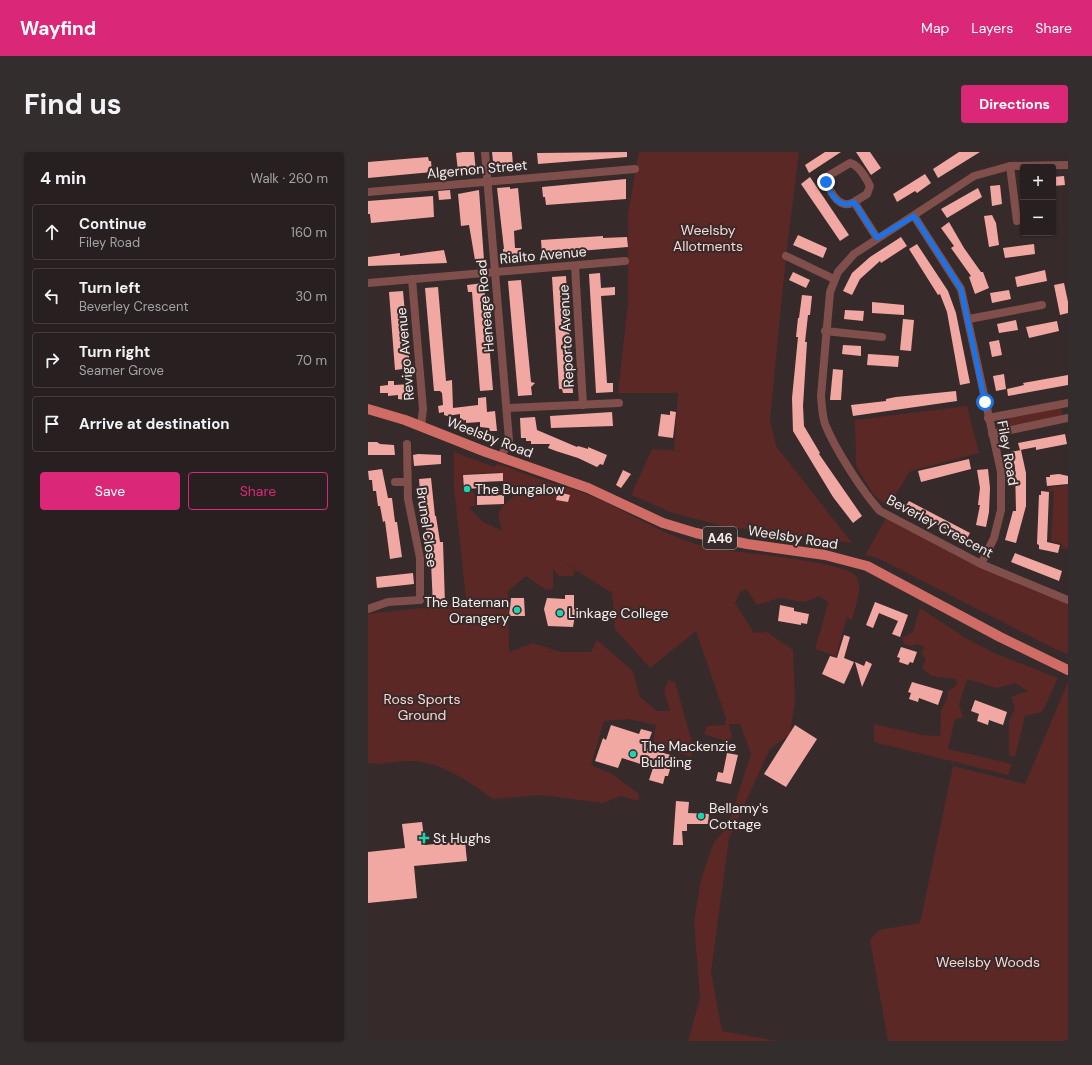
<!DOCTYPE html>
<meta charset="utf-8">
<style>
:root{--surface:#282020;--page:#342d2d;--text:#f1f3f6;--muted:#a5a3a5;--line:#443e3e;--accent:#db2777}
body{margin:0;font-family:"DM Sans",sans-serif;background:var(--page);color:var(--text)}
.controls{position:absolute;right:12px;top:12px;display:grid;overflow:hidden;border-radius:4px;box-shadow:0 1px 3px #0004}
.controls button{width:36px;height:36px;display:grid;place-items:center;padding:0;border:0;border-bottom:1px solid var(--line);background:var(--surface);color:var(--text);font:20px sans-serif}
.stop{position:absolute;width:12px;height:12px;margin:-9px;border:3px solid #1a73e8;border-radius:50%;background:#fff}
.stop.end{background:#1a73e8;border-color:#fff;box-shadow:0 1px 4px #0008}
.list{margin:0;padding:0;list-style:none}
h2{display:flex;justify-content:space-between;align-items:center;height:52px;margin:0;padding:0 16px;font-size:17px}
h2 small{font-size:13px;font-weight:400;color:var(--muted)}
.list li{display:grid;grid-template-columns:26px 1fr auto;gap:12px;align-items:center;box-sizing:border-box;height:56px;margin:0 8px 8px;padding:0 8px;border:1px solid var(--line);border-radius:4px}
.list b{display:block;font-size:15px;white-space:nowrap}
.list p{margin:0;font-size:13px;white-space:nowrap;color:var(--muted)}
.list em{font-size:13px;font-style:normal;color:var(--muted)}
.actions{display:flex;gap:8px;padding:12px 16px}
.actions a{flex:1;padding:9px 0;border:1px solid var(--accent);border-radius:4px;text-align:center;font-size:14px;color:var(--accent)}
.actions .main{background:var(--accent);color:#fff}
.icon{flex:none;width:22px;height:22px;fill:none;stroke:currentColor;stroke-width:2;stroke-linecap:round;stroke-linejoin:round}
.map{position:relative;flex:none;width:700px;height:889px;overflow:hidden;border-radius:4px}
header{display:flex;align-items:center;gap:24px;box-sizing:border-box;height:56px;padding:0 20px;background:var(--accent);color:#fff}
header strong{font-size:19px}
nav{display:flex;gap:22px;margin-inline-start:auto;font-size:14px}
.intro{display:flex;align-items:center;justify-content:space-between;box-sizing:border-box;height:96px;padding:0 24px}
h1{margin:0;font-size:28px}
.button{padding:10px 18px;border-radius:4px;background:var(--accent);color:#fff;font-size:14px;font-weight:700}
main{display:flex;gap:24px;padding:0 24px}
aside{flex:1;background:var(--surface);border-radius:4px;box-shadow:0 1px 3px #0004}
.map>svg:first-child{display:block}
.green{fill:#5b2826;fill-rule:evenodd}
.building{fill:#f2a8a2}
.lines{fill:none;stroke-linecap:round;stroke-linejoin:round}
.minor{stroke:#804f4b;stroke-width:8}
.major{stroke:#cf6c66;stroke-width:10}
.route{stroke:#1a73e8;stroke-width:5}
.poi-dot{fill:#1bd5b1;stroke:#362b2a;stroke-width:1.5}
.labels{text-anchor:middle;stroke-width:4;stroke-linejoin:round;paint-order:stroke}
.shield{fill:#362b2a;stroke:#bcb4b3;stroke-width:1}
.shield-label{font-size:13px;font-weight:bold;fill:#f6eeee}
.street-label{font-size:14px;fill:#f6eeee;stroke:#362b2a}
.park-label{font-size:14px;fill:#fed4d0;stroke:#362b2a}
.poi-label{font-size:14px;fill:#f6eeee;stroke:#362b2a;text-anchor:start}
</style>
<header>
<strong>Wayfind</strong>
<nav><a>Map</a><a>Layers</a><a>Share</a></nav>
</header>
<div class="intro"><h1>Find us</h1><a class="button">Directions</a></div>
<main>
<aside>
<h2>4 min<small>Walk · 260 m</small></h2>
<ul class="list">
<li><svg class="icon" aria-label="ahead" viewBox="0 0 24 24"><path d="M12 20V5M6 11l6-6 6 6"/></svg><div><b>Continue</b><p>Filey Road</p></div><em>160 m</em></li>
<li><svg class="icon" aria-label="left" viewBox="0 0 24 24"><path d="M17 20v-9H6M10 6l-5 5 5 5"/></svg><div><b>Turn left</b><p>Beverley Crescent</p></div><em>30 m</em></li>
<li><svg class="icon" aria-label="right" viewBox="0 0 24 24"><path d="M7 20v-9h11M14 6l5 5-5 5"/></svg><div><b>Turn right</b><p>Seamer Grove</p></div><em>70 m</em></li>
<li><svg class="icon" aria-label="arrive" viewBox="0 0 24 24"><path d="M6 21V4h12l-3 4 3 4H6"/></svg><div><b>Arrive at destination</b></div></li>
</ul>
<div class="actions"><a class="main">Save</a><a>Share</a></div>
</aside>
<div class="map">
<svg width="700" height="889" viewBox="0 0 700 889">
<rect width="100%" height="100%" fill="#362b2a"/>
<!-- green -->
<g class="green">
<path d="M271,0H431L418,104L402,268L408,294L484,391L355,374L305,361L263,343L284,297L315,299L306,298L310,241H250L260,151V62Z"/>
<path d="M599,254L611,301L542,319L520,355L506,343L488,314L487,268Z"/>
<path d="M692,256L695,260L692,264L635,276L633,266Z"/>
<path d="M86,300L126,315L129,312C144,316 159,323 174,328C189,333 204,336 218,342C262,359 301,389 349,397C374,401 473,409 488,424C496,434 486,458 484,468L479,465L468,504L447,497L460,452L463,453L452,444L436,450L411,446L389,453L378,437L372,440L367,451L386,481L399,480L425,498L427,549L422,582L402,597L361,686L343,820L354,879L410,889H320L332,846L326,770L333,727L346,690L359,676L383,602L372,572H361L364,585L360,590L336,582L339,574L357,573L358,566L328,479L282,516L247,477L244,441L195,410L208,419L205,424H191L185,416V437L178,438L158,424L140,439L141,500L165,491L192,500H223L229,488L265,519L272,545L289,559H302L296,539L300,528L307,530L326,597L323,605L285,591L288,573L260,567L236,569L223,613L244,622L271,642L270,649L253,644L235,651L174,643L125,647C100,629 74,610 43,609C28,608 15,614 0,611V462L98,451L103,493L86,335ZM132,320L135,336L150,340C135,356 124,355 135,379L115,370L101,356L108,353L106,339L95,338L94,322Z"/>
<path d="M700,333V397L694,396L695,392L683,389L686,339H681V335Z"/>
<path d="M519,365L700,450V502L685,496L512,407L497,403Z"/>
<path d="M552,456L596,485L628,502L690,526L674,560L657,564L647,605L641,603V569L647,556L643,545L660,539L647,531L629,536L599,527L591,552L595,566L587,567L580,597L644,612L640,623L506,590V572L554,583L572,584L573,559L579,546L580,539L589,533L588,527L563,524L554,516L558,508L553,501L557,495L549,492L544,494L536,492L534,488L535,485L545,480Z"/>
<path d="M700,530V889H520L502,788L511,778L552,771L585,614L657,632Z"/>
</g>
<!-- building -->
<g class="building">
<path d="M95,0H106L108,20H90L88,1Z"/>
<path d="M124,0H144L145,14L126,18Z"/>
<path d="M259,0V5L170,12L169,1Z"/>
<path d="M457,0H473L441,21L437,13Z"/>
<path d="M488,0H502L513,16L503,23Z"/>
<path d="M591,0H612L570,26L565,17Z"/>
<path d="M60,5L61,9H63L64,20L0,26V10Z"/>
<path d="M557,22L563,31L549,41L547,39L529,50L525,42Z"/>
<path d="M696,24L697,33L685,34V25Z"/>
<path d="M442,25L481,83L472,89L433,32Z"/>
<path d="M258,27V47L178,53L177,45H175L174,35Z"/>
<path d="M632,33L634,52L624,54L622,34Z"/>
<path d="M142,35V37L150,36L154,77L146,79L147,96H153V103L135,107V97H136L129,36Z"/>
<path d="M610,36L614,45L579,66L573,57Z"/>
<path d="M82,38L83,47L71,48L70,39Z"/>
<path d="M111,38L116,108H107L101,73L93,74L90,42Z"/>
<path d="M65,44L66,65L3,71L2,62H0V49Z"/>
<path d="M624,63L628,71L631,93L621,95L616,64Z"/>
<path d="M581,70L596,96L613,120H615L621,136L607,142L601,125L603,124L583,96L586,94L573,76Z"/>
<path d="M430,83L459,96L455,106L425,93Z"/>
<path d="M235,84V86L259,85L260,95L174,102L173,88Z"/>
<path d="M533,85L539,94L513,111L512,109L492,127L484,143L475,139L484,121L502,105Z"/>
<path d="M549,92L580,139L588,161L602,231L592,233L579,160L572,142L570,143L541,97Z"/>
<path d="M666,92L667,102L637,106L635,96Z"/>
<path d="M76,98L79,111L0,114V105L32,101V104L46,102Z"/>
<path d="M677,118L679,129L649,135L647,125Z"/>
<path d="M425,120L442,128L438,136L421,128Z"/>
<path d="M232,121L233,136L247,135V143L233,144L239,231H245V240L228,241L221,122Z"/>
<path d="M198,124L205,241H195L194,237H191L184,125Z"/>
<path d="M153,128L163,230L167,231L163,235L164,243L150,244L140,129Z"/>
<path d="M116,131L125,238L112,239L104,140H100L99,133Z"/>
<path d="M696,131L700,150V161L692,163L686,133Z"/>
<path d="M70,135L78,229L84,228L85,256L110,253V246L118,245L119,260L127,259L129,279H122L121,276L112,275V270L98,271V268L92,269V262L79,264L76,263V260L71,261L70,254L75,253L74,241L72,239H66L57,136Z"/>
<path d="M641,138L643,147L624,151L622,141Z"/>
<path d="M35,139L42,216L27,218L21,140Z"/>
<path d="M434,143L444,144L442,163H440L437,190H439L435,254L436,274L452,301L451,302L494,364L485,371L465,345L425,279L424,246L430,185H428L430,166H431Z"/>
<path d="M504,150L536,153V163L504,161Z"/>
<path d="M477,158L496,159L495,169L476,167Z"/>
<path d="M535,167L546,168L543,199L532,198Z"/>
<path d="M648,168L650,178L631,181L629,172Z"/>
<path d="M689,169L691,179L661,186L658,175Z"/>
<path d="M631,188L634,203L624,205L621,190Z"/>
<path d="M475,193L493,194V204L474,202Z"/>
<path d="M500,202L531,204L530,215L499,213Z"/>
<path d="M465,217L475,218L473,248H462Z"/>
<path d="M636,222L638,237L628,239L625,224Z"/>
<path d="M700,223V233L640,244L639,237L656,233L655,231Z"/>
<path d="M20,229H26V233L43,232L45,249L30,247V243L20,244V241H12V234L20,233Z"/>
<path d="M588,239L589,249L485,264L483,253L518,249V247L528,245Z"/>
<path d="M302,259L308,260L305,286L290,284L293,262L302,263Z"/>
<path d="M244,260L245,274L183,276L182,264Z"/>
<path d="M167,265L169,278L209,295L210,294L220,297V295L239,303L235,313L232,312L229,315L210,306L188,299L180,296L182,292H163V289H158V286H153L152,266Z"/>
<path d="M697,282L699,292L668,298V295L652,298L650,291Z"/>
<path d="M0,290H9L12,292L26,293L27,303H0Z"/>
<path d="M653,298L658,321V354L648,391L637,388L645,359H648L647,315L643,300Z"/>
<path d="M50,302L73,303V312L46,314L45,303Z"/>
<path d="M601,307L603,317L553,330L550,319Z"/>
<path d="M14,317L20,346H24L27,370H29L34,405L22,407L17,369L15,370L12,354H10L8,339H5L4,328H1L0,319Z"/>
<path d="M620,317L622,336L621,360L618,375L608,373L612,353H610L612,336L609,318Z"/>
<path d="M255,318L263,322L253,336L248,333Z"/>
<path d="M135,321V329L113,330L114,336L96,337L95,323Z"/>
<path d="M691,322L700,324V332L679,334L678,325H682V323Z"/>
<path d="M63,326L67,364H68L72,390H75L77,452L65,454L62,388L60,389L56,363H54L51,327Z"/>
<path d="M673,339L681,340L679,390L692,393L690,401L671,397V393L669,392L671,343H673Z"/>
<path d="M190,340L202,343L200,350L188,348Z"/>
<path d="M136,343V352L109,353V344Z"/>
<path d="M541,349L602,381L598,388L537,355Z"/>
<path d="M647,401L694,419L691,429L643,410Z"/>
<path d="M45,421L46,432L9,436L8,425Z"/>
<path d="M197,443H206V457H208L205,475L180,474L176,457L179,446L197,447Z"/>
<path d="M143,446H156L157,464H141Z"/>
<path d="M507,450L540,463L532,485L524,482L530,469L511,461L505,476L498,473Z"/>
<path d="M412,453L426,456V459L441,462L439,472L433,471V473L410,469Z"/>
<path d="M476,483L482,485L476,506L486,510L476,532L454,522L462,504L469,506Z"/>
<path d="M533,495L549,500L545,511L542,510L540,513L531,510L532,506L529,505Z"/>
<path d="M498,509L504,512L494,535L487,510L496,514Z"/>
<path d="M544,530L575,539L570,553L551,546L550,550L541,547L543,541L540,540Z"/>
<path d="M607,548L639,560L635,573L621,568L620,573L609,569L611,562L603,559Z"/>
<path d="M243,573L271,582L273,577L284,580L278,596L306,604L300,624H297L295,632L281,628L285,616L254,606L250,616L227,609L235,586L238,588Z"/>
<path d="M427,573L449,587L418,635L396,622Z"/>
<path d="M359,601L370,603L363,632L348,629L350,620L355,621Z"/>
<path d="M308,649L321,650L320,661L341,662L340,672H319V679H314L315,693H305Z"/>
<path d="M54,670L57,693L97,689L99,709L46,714L49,746L0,751V700L37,696L34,672Z"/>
</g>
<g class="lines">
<!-- minor -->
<g class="minor">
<path d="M117,0L141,288L133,305"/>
<path d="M700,13L642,14L606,24L486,102L470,120L462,140L453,244C454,254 454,263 457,272C467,297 494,339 512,359L613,412L700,448"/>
<path d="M642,14L649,69"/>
<path d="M0,40L267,17"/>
<path d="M486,50L499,42L502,34C498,26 491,13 482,11L460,24L459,33C465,43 472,58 486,50L509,86"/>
<path d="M546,64L593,137L633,320V358L626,386L613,412"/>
<path d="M418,104L466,127"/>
<path d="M207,114L215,253"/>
<path d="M44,127L55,257L53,274"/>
<path d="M0,131L257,109"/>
<path d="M601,167L674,153"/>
<path d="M457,179L514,185"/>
<path d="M139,256L251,251"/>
<path d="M620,266L700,251"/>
<path d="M624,282L700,266"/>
<path d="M27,330H39"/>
<path d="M0,457L20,450L52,448V406L40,347L39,292"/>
</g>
<!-- major -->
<path class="major" d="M0,257L37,268L118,300L220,336L295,371L328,381L379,392L457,403L499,414L632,485L700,518"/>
</g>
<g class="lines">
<!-- route -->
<path class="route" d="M458,30C462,42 472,58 486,50L509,86L546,64L593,137L617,250"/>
</g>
<!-- markers -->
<g class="poi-dot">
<circle cx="99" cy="337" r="4"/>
<circle cx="149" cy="458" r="4"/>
<circle cx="192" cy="461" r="4"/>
<circle cx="265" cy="602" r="4"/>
<circle cx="333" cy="664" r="4"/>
<path d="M54 680h4v4h4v4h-4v4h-4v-4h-4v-4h4z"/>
</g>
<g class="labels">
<!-- shield labels -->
<rect class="shield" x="335" y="375" width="34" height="22" rx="3"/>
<g class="shield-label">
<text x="352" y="391">A46</text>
</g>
<!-- street labels -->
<g class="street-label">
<text transform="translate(109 17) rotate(-5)" y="5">Algernon Street</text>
<text transform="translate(175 103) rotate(-5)" y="5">Rialto Avenue</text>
<text transform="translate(117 154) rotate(-95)" y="5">Heneage Road</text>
<text transform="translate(198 184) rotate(-93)" y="5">Reporto Avenue</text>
<text transform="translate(37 202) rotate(-95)" y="5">Revigo Avenue</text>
<text transform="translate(122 285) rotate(21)" y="5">Weelsby Road</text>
<text transform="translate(640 301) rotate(80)" y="5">Filey Road</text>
<text transform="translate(572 374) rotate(28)" y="5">Beverley Crescent</text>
<text transform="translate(59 375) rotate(82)" y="5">Brunel Close</text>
<text transform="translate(425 385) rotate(9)" y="5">Weelsby Road</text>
</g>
<!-- park labels -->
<g class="park-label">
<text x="340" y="83">Weelsby<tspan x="340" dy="16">Allotments</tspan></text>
<text x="54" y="552">Ross Sports<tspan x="54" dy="16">Ground</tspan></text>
<text x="620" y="815">Weelsby Woods</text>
</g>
<!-- poi labels -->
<g class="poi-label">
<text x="107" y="342">The Bungalow</text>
<text x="141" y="455" text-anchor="end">The Bateman<tspan x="141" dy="16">Orangery</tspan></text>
<text x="200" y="466">Linkage College</text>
<text x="273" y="599">The Mackenzie<tspan x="273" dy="16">Building</tspan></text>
<text x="341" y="661">Bellamy's<tspan x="341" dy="16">Cottage</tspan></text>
<text x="65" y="691">St Hughs</text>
</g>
</g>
</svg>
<div class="controls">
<button>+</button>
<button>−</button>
</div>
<div class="stop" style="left:617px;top:250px"></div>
<div class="stop end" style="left:458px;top:30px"></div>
</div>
</main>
